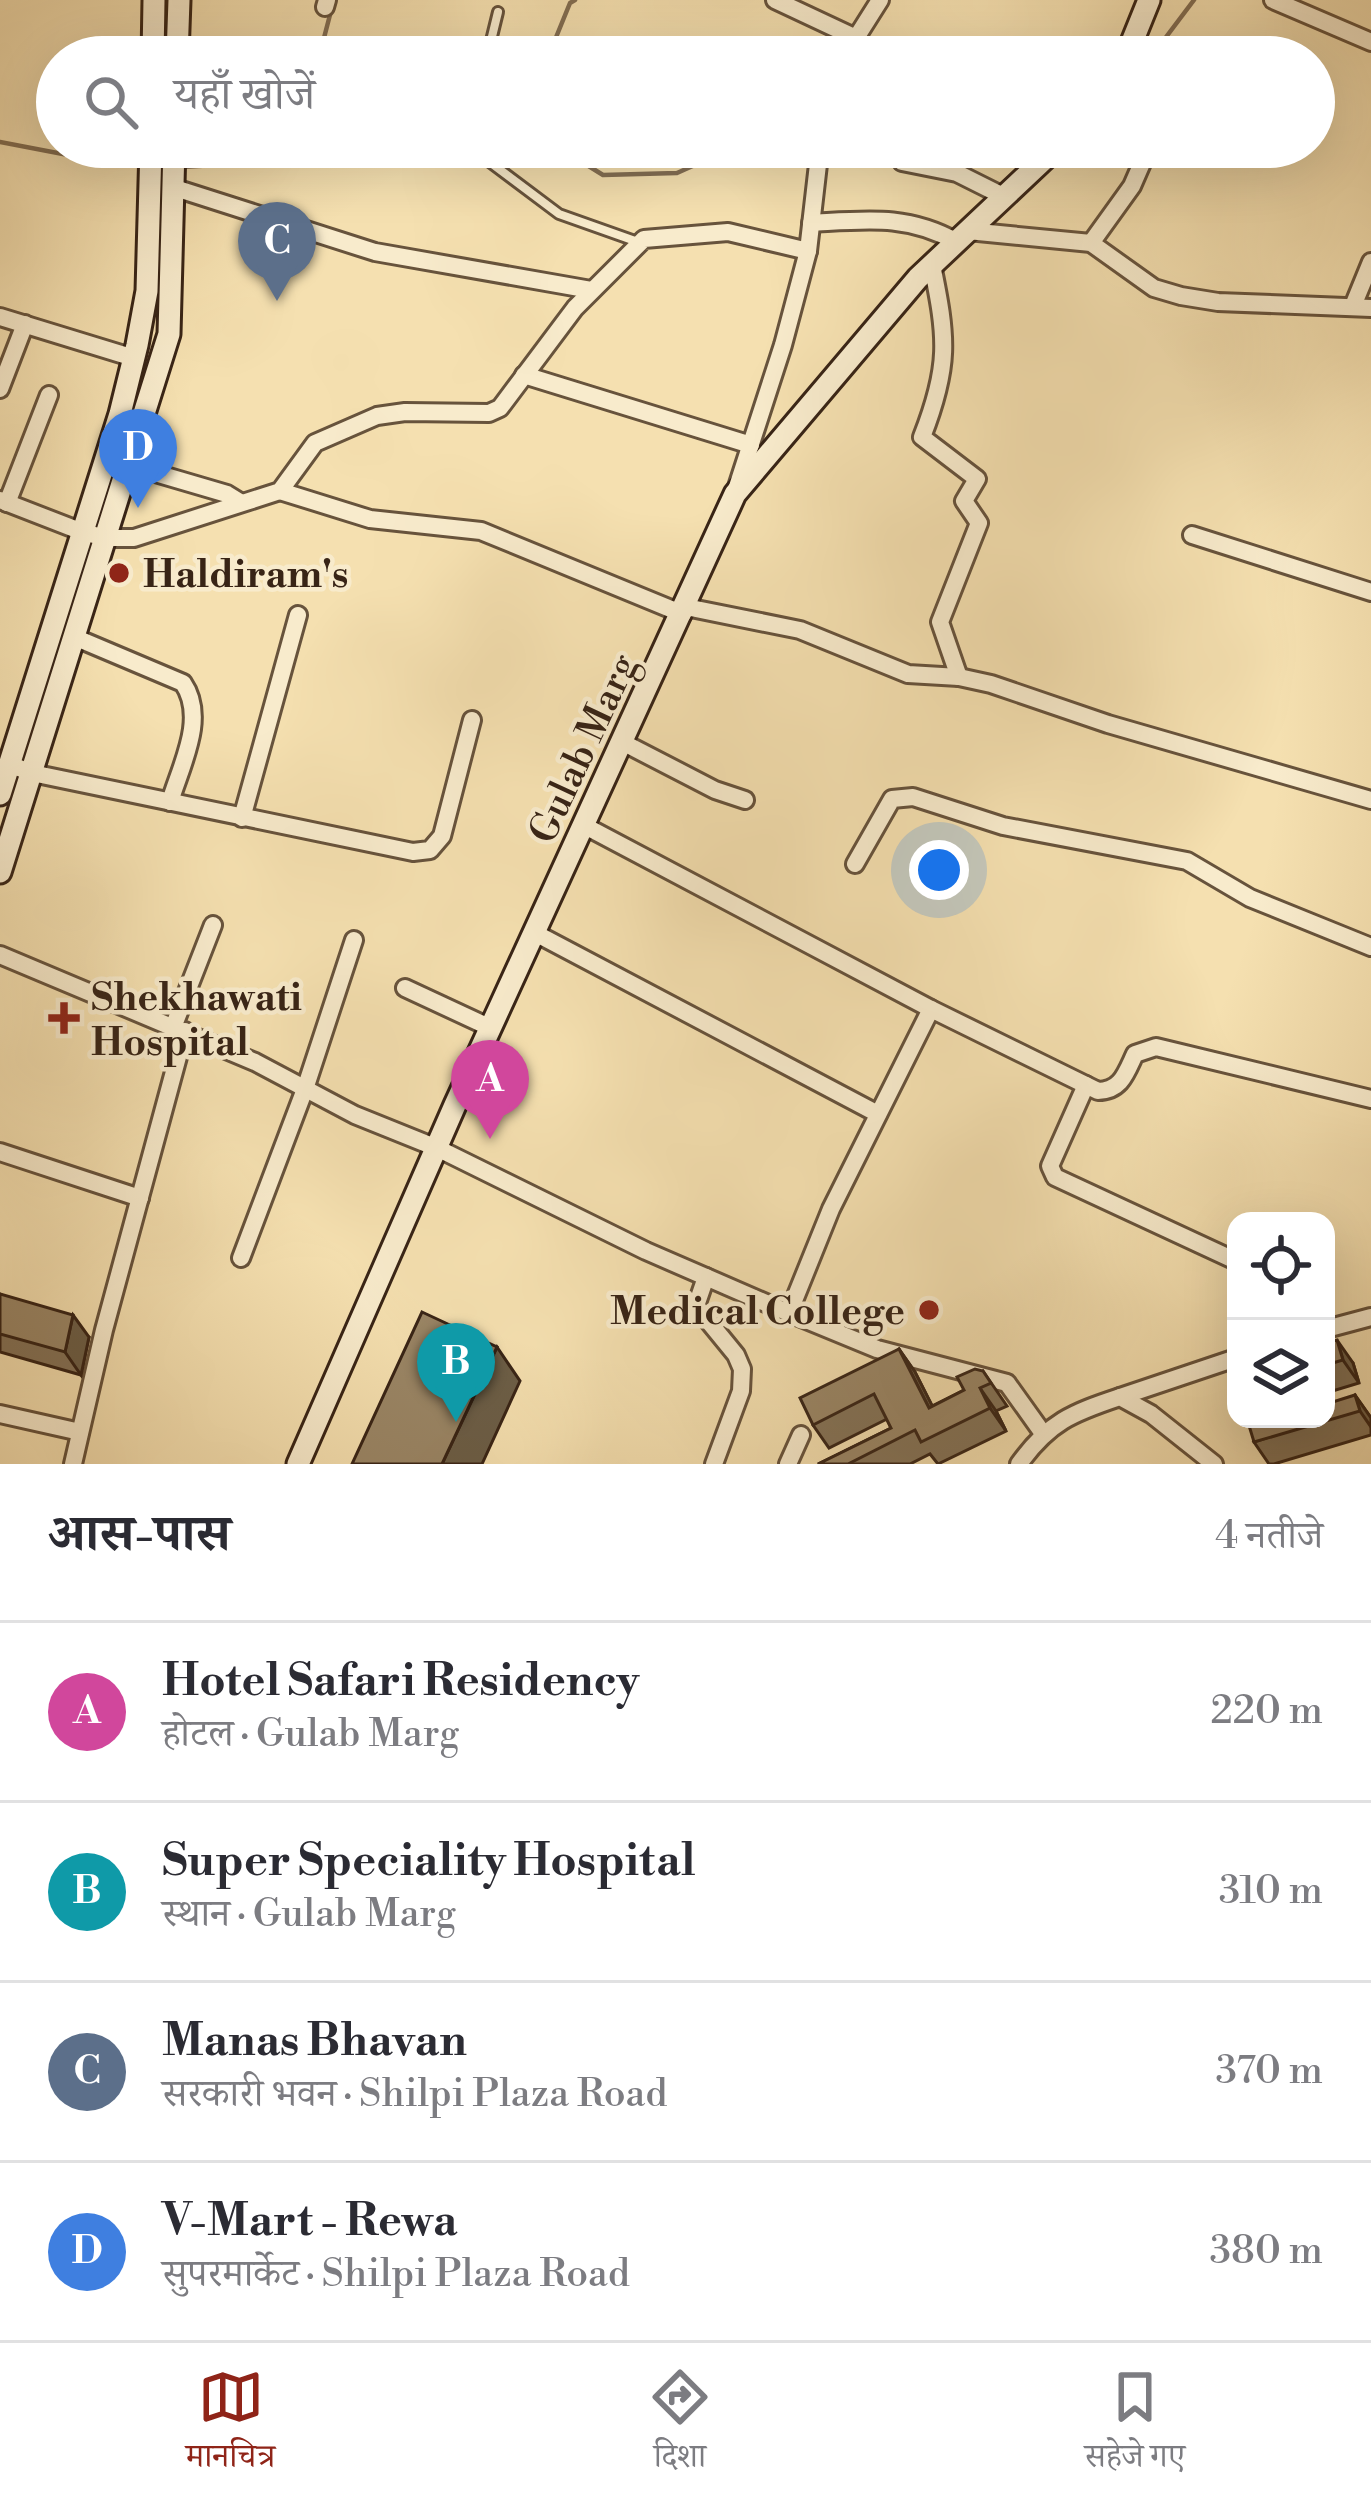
<!DOCTYPE html>
<html lang="hi">
<meta charset="utf-8">
<style>
:root{--surface:#fff;--page:#f7f7f7;--text:#2b2b33;--muted:#7c7c81;--line:#e1e1e2;--accent:#8f2418}
body{margin:0;font-family:"Libre Bodoni","Noto Serif Devanagari",serif;background:var(--page);color:var(--text)}
.controls{position:absolute;right:36px;bottom:36px;display:grid;overflow:hidden;border-radius:24px;box-shadow:0 12px 48px #0002}
.controls button{width:108px;height:108px;display:grid;place-items:center;padding:0;border:0;border-bottom:3px solid var(--line);background:var(--surface);color:var(--text);font:60px sans-serif}
.you{position:absolute;left:939px;top:870px;width:42px;height:42px;margin:-30px;border:9px solid #fff;border-radius:50%;background:#1a73e8;box-shadow:0 0 0 18px #1a73e833}
.badge{display:grid;place-items:center;width:78px;height:78px;border-radius:50%;background:var(--accent);color:#fff;font-size:39px;font-weight:700}
.pin{position:absolute;translate:-50% -99px;filter:drop-shadow(0 3px 6px #0008)}
.pin::after{content:'';position:absolute;top:63px;width:42px;height:36px;background:inherit;clip-path:polygon(0 0,100% 0,50% 100%)}
.list{margin:0;padding:0;list-style:none}
h2{display:flex;justify-content:space-between;align-items:center;height:156px;margin:0;padding:0 48px;font-size:51px}
h2 small{font-size:39px;font-weight:400;color:var(--muted)}
.list li{display:grid;grid-template-columns:78px 1fr auto;gap:36px;align-items:center;box-sizing:border-box;height:180px;padding:0 48px;border-top:3px solid var(--line)}
.list b{display:block;font-size:45px;white-space:nowrap}
.list p{margin:0;font-size:39px;white-space:nowrap;color:var(--muted)}
.list em{font-size:39px;font-style:normal;color:var(--muted)}
.icon{flex:none;width:66px;height:66px;fill:none;stroke:currentColor;stroke-width:2;stroke-linecap:round;stroke-linejoin:round}
.map{position:relative;flex:none;width:1371px;height:1464px;overflow:hidden}
.search{position:absolute;background:var(--surface);box-shadow:0 12px 48px #0002;left:36px;right:36px;top:36px;height:132px;display:flex;align-items:center;gap:30px;box-sizing:border-box;padding:0 42px;border-radius:66px;color:var(--muted);font-size:45px}
.sheet{height:876px;background:var(--surface)}
nav{display:flex;justify-content:space-around;align-items:center;box-sizing:border-box;height:168px;border-top:3px solid var(--line);background:var(--surface);font-size:33px;color:var(--muted)}
nav a{display:grid;justify-items:center;gap:6px}
nav .on{color:var(--accent)}
.map>svg:first-child{display:block}
.lines{fill:none;stroke-linecap:round;stroke-linejoin:round}
.stream{stroke:#836e53;stroke-width:4.5}
.lane-casing{stroke:#67533c;stroke-width:14}
.street-casing{stroke:#67533c;stroke-width:22}
.secondary-casing{stroke:#382416;stroke-width:27}
.lane{stroke:#f8ebcc;stroke-width:8}
.street{stroke:#f8ebcc;stroke-width:16}
.secondary{stroke:#f8ebcc;stroke-width:21}
.wall{fill:#847358;stroke:#382416;stroke-width:3}
.shaded-wall{fill:#6c5e47;stroke:#382416;stroke-width:3}
.building{fill:#9a8666;stroke:#382416;stroke-width:3}
.poi-dot{fill:#8f2418;stroke:#f8ebcc;stroke-width:4.5}
.labels{text-anchor:middle;stroke-width:9;stroke-linejoin:round;paint-order:stroke}
.poi-label{font-size:39px;font-weight:bold;fill:#382416;stroke:#f8ebcc;text-anchor:start}
.street-label{font-size:39px;fill:#382416;stroke:#f8ebcc}
</style>
<div class="map">
<svg width="1371" height="1464" viewBox="0 0 1371 1464">
<rect width="100%" height="100%" fill="#f5e0b0"/>
<filter id="stains"><feTurbulence type="fractalNoise" baseFrequency=".00167" numOctaves="4"/><feColorMatrix values="0 0 0 0 .2 0 0 0 0 .09 0 0 0 0 .02 0 0 0 .5 -.17"/></filter>
<radialGradient id="worn" r=".72"><stop offset=".6" stop-color="#630" stop-opacity="0"/><stop offset="1" stop-color="#630" stop-opacity=".3"/></radialGradient>
<g class="lines">
<!-- stream -->
<g class="stream">
<path d="M319,57L331,11"/>
<path d="M548,57L570,3L575,0"/>
<path d="M1151,57L1194,0"/>
<path d="M0,142L120,165L146,166"/>
<path d="M558,147L603,175L677,173L735,147"/>
<path d="M182,167L215,165L235,147"/>
</g>
<!-- lane casing -->
<g class="lane-casing">
<g id="lane">
<path d="M487,57L498,12"/>
<path d="M478,147L483,157L559,214L638,242"/>
</g>
</g>
<!-- street casing -->
<g class="street-casing">
<g id="street">
<path d="M775,0L856,38"/>
<path d="M1273,0L1371,42"/>
<path d="M325,7L327,0"/>
<path d="M844,57L880,0"/>
<path d="M902,162L957,173L1005,197"/>
<path d="M172,187L375,252L591,290"/>
<path d="M811,223C866,220 907,214 957,242"/>
<path d="M968,231L1091,243L1154,288L1181,296L1218,302L1371,308"/>
<path d="M1091,243L1132,186L1149,147"/>
<path d="M932,265C947,338 950,366 922,437L977,479L964,501L979,523L940,622L959,677"/>
<path d="M1353,306L1371,262"/>
<path d="M0,317L134,358"/>
<path d="M524,375L751,445"/>
<path d="M0,389L25,324"/>
<path d="M128,465L227,494L240,502"/>
<path d="M737,487L783,345L808,251L820,147"/>
<path d="M280,491L370,519L481,531L683,614"/>
<path d="M0,500L80,531L105,538H134L280,491L315,443L377,416L405,412L489,413L500,408L575,308L644,239L728,232L808,251"/>
<path d="M7,503L49,395"/>
<path d="M1192,535L1371,592"/>
<path d="M686,607L800,630L908,674L959,677L991,684L1108,724L1371,800"/>
<path d="M74,637L183,683C207,718 181,765 170,802"/>
<path d="M624,743L715,790L745,800"/>
<path d="M9,764L32,773L413,852L430,850L442,836L472,720"/>
<path d="M242,818L298,615"/>
<path d="M585,826L931,1009L1098,1091C1121,1091 1126,1073 1135,1054L1156,1047L1371,1099"/>
<path d="M855,864L892,799L913,797L1003,826L1187,861L1250,898L1371,947"/>
<path d="M535,933L878,1114"/>
<path d="M0,955L255,1062L355,1115L437,1148L646,1251L789,1313L877,1349L1007,1383L1042,1432"/>
<path d="M405,988L491,1028"/>
<path d="M174,1025L213,925"/>
<path d="M1086,1085L1050,1166L1055,1177L1236,1261"/>
<path d="M0,1152L140,1198"/>
<path d="M241,1258L305,1089L354,940"/>
<path d="M706,1277L696,1306L736,1355L742,1369L741,1391L714,1464"/>
<path d="M789,1313L831,1209L931,1009"/>
<path d="M1326,1329L1371,1317"/>
<path d="M1120,1397L1236,1358"/>
<path d="M0,1414L80,1432"/>
<path d="M73,1464L104,1330L185,1031"/>
<path d="M788,1464L801,1435"/>
<path d="M1019,1464C1049,1422 1072,1413 1120,1397L1151,1414L1214,1464"/>
</g>
</g>
<!-- secondary casing -->
<g class="secondary-casing">
<g id="secondary">
<path d="M153,57L154,0"/>
<path d="M177,57L179,0"/>
<path d="M1126,57L1149,0"/>
<path d="M0,794L120,414L137,345L147,291L151,147"/>
<path d="M0,872L169,334L174,147"/>
<path d="M298,1464L455,1105L735,494L918,278L1057,147"/>
</g>
</g>
<!-- lane -->
<use href="#lane" class="lane"/>
<!-- street -->
<use href="#street" class="street"/>
<!-- secondary -->
<use href="#secondary" class="secondary"/>
</g>
<!-- wall -->
<g class="wall">
<path d="M0,1294L89,1337L81,1375L0,1352Z"/>
<path d="M1326,1343L1353,1363L1359,1383L1326,1393Z"/>
<path d="M899,1349L915,1372L932,1406L964,1390L983,1371L1007,1406L996,1411L1006,1431L938,1464L930,1454L910,1464H818L891,1428L887,1419L829,1448L813,1425Z"/>
<path d="M1355,1395L1371,1418V1435L1274,1464H1269L1254,1442L1326,1419Z"/>
</g>
<!-- shaded-wall -->
<g class="shaded-wall">
<path d="M73,1315L89,1337L81,1375L65,1352Z"/>
<path d="M1337,1340L1353,1363L1359,1383L1343,1360Z"/>
<path d="M497,1347L520,1381L482,1464H442Z"/>
<path d="M899,1349L915,1372L945,1431L929,1408Z"/>
<path d="M980,1388L996,1411L1006,1431L990,1408Z"/>
<path d="M1355,1395L1371,1418V1427L1360,1411Z"/>
</g>
<!-- building -->
<g class="building">
<path d="M0,1294L73,1315L65,1352L0,1334Z"/>
<path d="M422,1312L497,1347L442,1464H352Z"/>
<path d="M1337,1340L1343,1360L1326,1365V1343Z"/>
<path d="M899,1349L929,1408L964,1390L957,1377L975,1369L983,1371L991,1383L980,1388L990,1408L921,1442L915,1430L848,1464H818L891,1428L874,1394L813,1425L800,1398Z"/>
<path d="M1355,1395L1360,1411L1254,1442L1247,1419H1326V1404Z"/>
</g>
<!-- markers -->
<g class="poi-dot">
<circle cx="119" cy="573" r="12"/>
<path d="M58 1000h12v12h12v12h-12v12h-12v-12h-12v-12h12z"/>
<circle cx="929" cy="1310" r="12"/>
</g>
<g class="labels">
<!-- poi labels -->
<g class="poi-label">
<text x="143" y="587">Haldiram's</text>
<text x="91" y="1010">Shekhawati<tspan x="91" dy="45">Hospital</tspan></text>
<text x="905" y="1324" text-anchor="end">Medical College</text>
</g>
<!-- street labels -->
<g class="street-label">
<text transform="translate(582 748) rotate(-65)" y="14">Gulab Marg</text>
</g>
</g>
<rect width="100%" height="100%" filter="url(#stains)"/>
<rect width="100%" height="100%" fill="url(#worn)"/>
</svg>
<div class="controls">
<button><svg class="icon" aria-label="locate" viewBox="0 0 24 24"><circle cx="12" cy="12" r="6"/><path d="M12 2v4M12 18v4M2 12h4M18 12h4"/></svg></button>
<button><svg class="icon" aria-label="layers" viewBox="0 0 24 24"><path d="M12 4l9 5-9 5-9-5zM3 14l9 5 9-5"/></svg></button>
</div>
<div class="you"></div>
<div class="pin badge" style="left:490px;top:1139px;background:#d1479c">A</div>
<div class="pin badge" style="left:456px;top:1422px;background:#0f9aa8">B</div>
<div class="pin badge" style="left:277px;top:301px;background:#5c6f8a">C</div>
<div class="pin badge" style="left:138px;top:508px;background:#3f7fe0">D</div>
<div class="search"><svg class="icon" aria-label="search" viewBox="0 0 24 24"><circle cx="10" cy="10" r="6"/><path d="M15 15l6 6"/></svg>यहाँ खोजें</div>
</div>
<section class="sheet">
<h2>आस-पास<small>4 नतीजे</small></h2>
<ul class="list">
<li><span class="badge" style="background:#d1479c">A</span><div><b>Hotel Safari Residency</b><p>होटल · Gulab Marg</p></div><em>220 m</em></li>
<li><span class="badge" style="background:#0f9aa8">B</span><div><b>Super Speciality Hospital</b><p>स्थान · Gulab Marg</p></div><em>310 m</em></li>
<li><span class="badge" style="background:#5c6f8a">C</span><div><b>Manas Bhavan</b><p>सरकारी भवन · Shilpi Plaza Road</p></div><em>370 m</em></li>
<li><span class="badge" style="background:#3f7fe0">D</span><div><b>V-Mart - Rewa</b><p>सुपरमार्केट · Shilpi Plaza Road</p></div><em>380 m</em></li>
</ul>
</section>
<nav>
<a class="on"><svg class="icon" aria-label="map" viewBox="0 0 24 24"><path d="M3 6l6-2 6 2 6-2v14l-6 2-6-2-6 2zM9 4v14M15 6v14"/></svg>मानचित्र</a>
<a><svg class="icon" aria-label="directions" viewBox="0 0 24 24"><path d="M12 3l9 9-9 9-9-9zM9 14v-3h6M13 9l2 2-2 2"/></svg>दिशा</a>
<a><svg class="icon" aria-label="saved" viewBox="0 0 24 24"><path d="M7 4h10v16l-5-4-5 4z"/></svg>सहेजे गए</a>
</nav>
